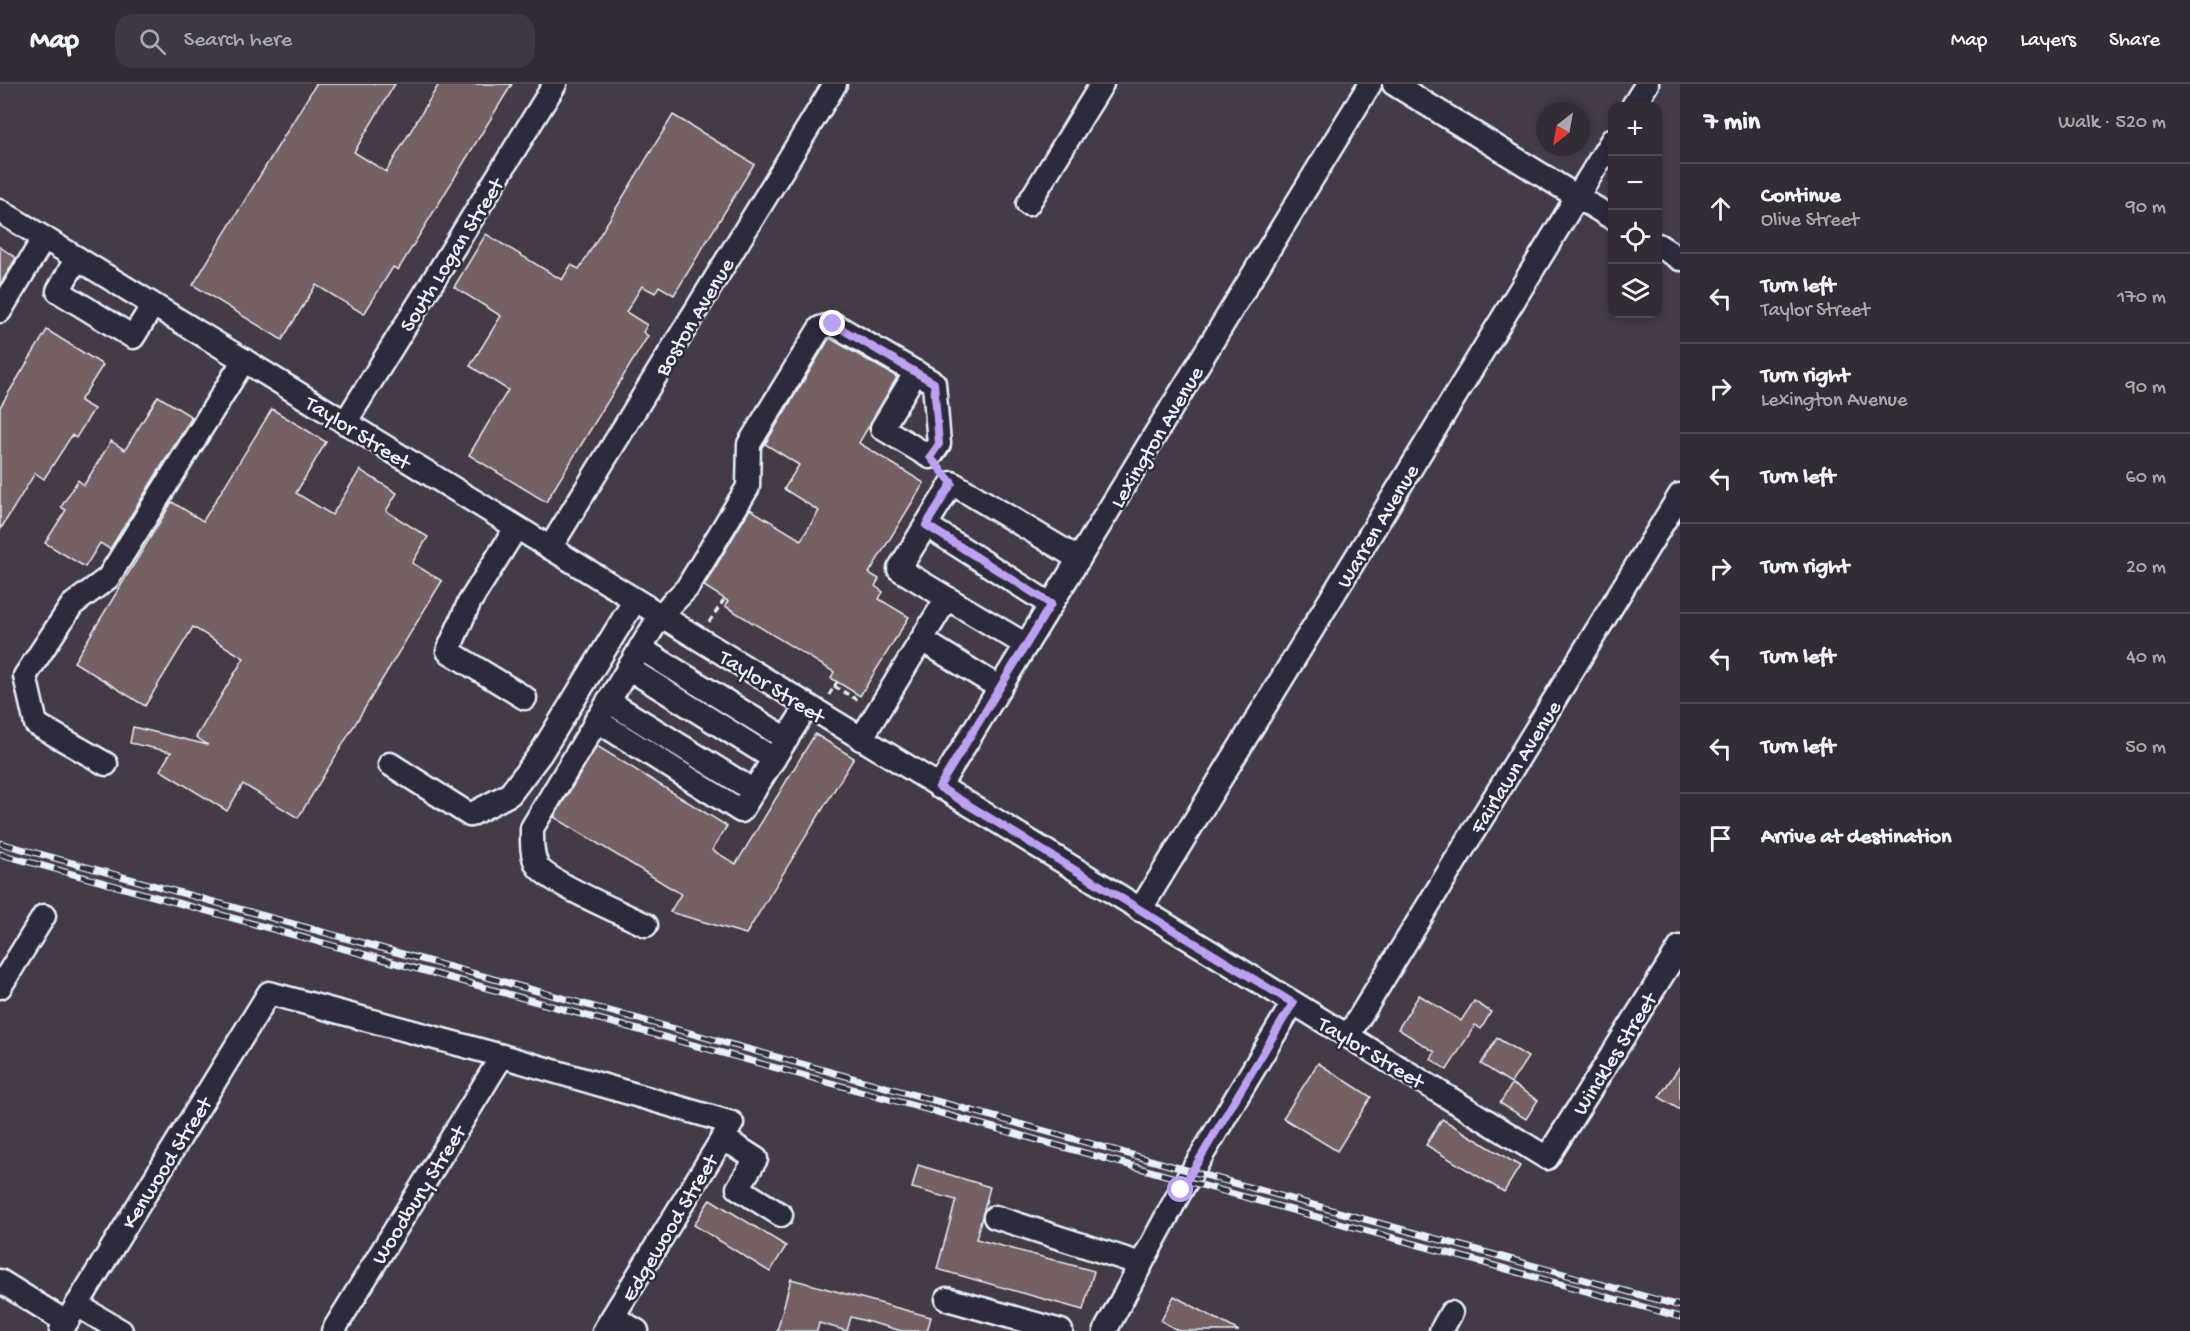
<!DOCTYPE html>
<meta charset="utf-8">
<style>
:root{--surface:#332c36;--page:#3e3842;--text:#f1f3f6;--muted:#a9a7ad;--line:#4e4851}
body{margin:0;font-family:"Gochi Hand",sans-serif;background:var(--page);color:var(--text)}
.controls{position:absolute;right:18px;top:18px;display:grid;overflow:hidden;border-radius:12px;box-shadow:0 3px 9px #0003}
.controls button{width:54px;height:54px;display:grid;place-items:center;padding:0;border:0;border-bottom:2px solid var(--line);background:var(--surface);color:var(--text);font:30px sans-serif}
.compass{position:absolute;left:1536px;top:18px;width:54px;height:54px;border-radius:50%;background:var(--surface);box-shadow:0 3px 9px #0003;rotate:211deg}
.stop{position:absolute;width:18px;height:18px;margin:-14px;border:4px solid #bca0f2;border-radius:50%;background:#fff}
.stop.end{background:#bca0f2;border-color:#fff;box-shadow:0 2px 6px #0008}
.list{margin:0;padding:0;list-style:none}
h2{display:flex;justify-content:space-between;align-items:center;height:78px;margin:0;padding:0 24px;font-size:26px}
h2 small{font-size:20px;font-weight:400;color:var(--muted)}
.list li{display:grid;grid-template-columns:39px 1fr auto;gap:18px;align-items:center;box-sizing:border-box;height:90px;padding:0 24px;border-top:2px solid var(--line)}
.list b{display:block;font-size:22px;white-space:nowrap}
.list p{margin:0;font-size:20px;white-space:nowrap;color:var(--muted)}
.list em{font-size:20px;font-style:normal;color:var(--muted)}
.icon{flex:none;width:33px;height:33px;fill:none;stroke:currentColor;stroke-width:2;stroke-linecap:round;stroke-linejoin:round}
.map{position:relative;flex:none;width:1680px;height:1247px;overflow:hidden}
header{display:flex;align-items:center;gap:36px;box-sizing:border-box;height:84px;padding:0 30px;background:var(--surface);border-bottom:2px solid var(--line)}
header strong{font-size:28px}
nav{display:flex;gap:33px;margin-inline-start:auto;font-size:21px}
.search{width:420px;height:54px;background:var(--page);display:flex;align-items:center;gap:15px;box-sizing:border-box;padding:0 21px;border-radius:18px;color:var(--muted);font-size:22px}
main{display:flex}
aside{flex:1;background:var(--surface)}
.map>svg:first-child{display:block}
.building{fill:#756063;stroke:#e8f1f8;stroke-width:1.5}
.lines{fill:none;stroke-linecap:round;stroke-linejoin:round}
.minor-casing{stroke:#e8f1f8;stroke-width:27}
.path{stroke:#e8f1f8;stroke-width:3;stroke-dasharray:6 4.5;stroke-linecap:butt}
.minor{stroke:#2f2a3d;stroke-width:22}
.rail-casing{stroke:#e8f1f8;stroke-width:7}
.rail{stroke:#2f2a3d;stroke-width:4.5;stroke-dasharray:14;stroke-linecap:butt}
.route{stroke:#bca0f2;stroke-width:8}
.labels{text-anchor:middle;stroke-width:5;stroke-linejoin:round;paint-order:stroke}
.street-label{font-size:22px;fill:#e8f1f8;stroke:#2f2a3d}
</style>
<header>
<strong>Map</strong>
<div class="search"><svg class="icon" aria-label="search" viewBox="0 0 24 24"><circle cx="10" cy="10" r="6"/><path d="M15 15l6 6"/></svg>Search here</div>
<nav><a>Map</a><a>Layers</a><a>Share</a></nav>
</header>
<main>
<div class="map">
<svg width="1680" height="1247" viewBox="0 0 1680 1247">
<rect width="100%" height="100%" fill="#443a48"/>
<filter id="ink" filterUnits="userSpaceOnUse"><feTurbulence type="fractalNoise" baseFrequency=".0167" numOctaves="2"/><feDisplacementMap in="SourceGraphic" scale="12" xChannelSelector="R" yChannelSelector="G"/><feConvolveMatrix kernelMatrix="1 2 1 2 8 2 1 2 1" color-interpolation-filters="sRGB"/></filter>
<g filter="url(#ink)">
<!-- building -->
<g class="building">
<path d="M316,0H395L354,68L386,88L439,0H512L398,186L393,183L364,230L316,201L282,256L193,201Z"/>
<path d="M673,31L754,80L674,211L659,202L655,209L642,202L626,228L647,241L643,248L648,252L546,418L469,371L508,306L470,282L501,232L454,203L486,150L562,196L571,181L579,185Z"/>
<path d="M0,163L16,174L0,201Z"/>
<path d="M47,246L103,281L80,317L94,325L76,354L72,351L44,395L35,389L0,446V323Z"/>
<path d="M829,255H831L897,293L859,359L924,399L869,489L879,495L875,502L883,508L879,515L909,533L860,612L831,594L834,588L725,522L728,517L704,502L750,425L801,456L819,427L784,405L799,381L765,360Z"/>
<path d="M158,312L192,333L110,465L100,459L85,483L45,459L66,426L61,423L78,396L84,401L111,357L125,366Z"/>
<path d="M272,325L326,358L296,409L332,431L360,386L397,409L386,427L428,453L412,479L442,497L298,734L243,700L227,727L160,686L171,668L130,659L133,643L208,661L196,653L244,574L193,543L145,622L74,578L172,418L203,437Z"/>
<path d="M815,650L854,674L746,850L670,828L681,810L554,733L597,662L727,742L712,766L736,780Z"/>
<path d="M1419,911L1461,937L1474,917L1491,928L1481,945L1475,941L1447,986L1431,975L1435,968L1398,945Z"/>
<path d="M1497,954L1528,973L1511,999L1481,980Z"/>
<path d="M1318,979L1371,1013L1337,1067L1283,1034Z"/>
<path d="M1680,982V1026L1659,1013Z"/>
<path d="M1512,1000L1538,1016L1526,1035L1500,1019Z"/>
<path d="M1442,1035L1520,1082L1504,1108L1426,1061Z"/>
<path d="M918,1081L990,1103L976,1155L1094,1187L1083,1226L937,1185L956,1116L912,1104Z"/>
<path d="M710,1115L786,1162L770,1188L694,1141Z"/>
<path d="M791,1195L931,1233L927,1247H902L851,1233L847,1247L819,1239L817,1247H777Z"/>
<path d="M1174,1212L1239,1247H1179L1161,1237Z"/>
</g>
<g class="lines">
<!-- minor casing -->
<g class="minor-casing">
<g id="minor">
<path d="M1394,0L1612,134"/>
<path d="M1633,22L1647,0"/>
<path d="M1028,120L1102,0"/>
<path d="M0,127L1547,1074L1680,863"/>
<path d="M1658,161L1680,175"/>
<path d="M77,174L58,207L133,253L153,221"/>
<path d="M0,227L44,154"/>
<path d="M345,339L555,0"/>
<path d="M926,441L899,485L947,514"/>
<path d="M516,444L469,519L448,567L525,614"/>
<path d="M550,464L835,0"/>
<path d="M1051,521L926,441L952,399L1079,475"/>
<path d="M922,556L1000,604"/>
<path d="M640,564L787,655"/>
<path d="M628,584L774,675"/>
<path d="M608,617L754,707"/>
<path d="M596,636L741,727L807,622"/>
<path d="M861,655L947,514L1026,561"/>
<path d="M106,680L36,640L25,592L72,521L108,494L244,276"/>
<path d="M390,680L470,731L510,710L541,669L635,516"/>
<path d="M939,703L1370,0"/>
<path d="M1140,826L1612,56"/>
<path d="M646,841C626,831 545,797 537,781C531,770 532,756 532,744L660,532L687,504L748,403L749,360L820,244L833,240L934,299L939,360L930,373L882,344L916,288"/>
<path d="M0,903L44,832"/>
<path d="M1348,952L1680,411"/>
<path d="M721,1057L734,1061L756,1075L738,1104L781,1131"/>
<path d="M995,1133L1141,1180"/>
<path d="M0,1197L66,1238"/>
<path d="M947,1215L1061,1247"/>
<path d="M77,1221L121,1247"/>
<path d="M613,1233L637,1247"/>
<path d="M61,1247L269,909L502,972L732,1039L604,1247"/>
<path d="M333,1247L502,972"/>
<path d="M1105,1247L1181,1106L1293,919"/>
<path d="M1441,1247L1451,1229"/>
</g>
</g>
<!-- path -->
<g class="path">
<path d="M709,538L724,516"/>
<path d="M834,602L861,618"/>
<path d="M829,611L837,598"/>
</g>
<!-- minor -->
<use href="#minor" class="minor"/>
<!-- rail casing -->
<g class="rail-casing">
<g id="rail">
<path d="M0,759L1680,1222"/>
<path d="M0,770L1680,1233"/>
</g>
</g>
<!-- rail -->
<use href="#rail" class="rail"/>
</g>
</g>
<g class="lines" filter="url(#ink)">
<!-- route -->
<path class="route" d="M833,240L934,299L939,360L930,373L952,399L926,441L1051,520L939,703L1293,919L1181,1106"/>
</g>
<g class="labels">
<!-- street labels -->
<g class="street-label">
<text transform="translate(450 170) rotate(-58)" y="8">South Logan Street</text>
<text transform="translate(693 232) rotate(-59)" y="8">Boston Avenue</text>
<text transform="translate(359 347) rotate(32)" y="8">Taylor Street</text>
<text transform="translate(1155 352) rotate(-59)" y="8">Lexington Avenue</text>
<text transform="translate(1376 441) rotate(-59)" y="8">Warren Avenue</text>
<text transform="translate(773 601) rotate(32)" y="8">Taylor Street</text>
<text transform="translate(1514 682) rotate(-58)" y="8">Fairlawn Avenue</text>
<text transform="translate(1372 967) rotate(31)" y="8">Taylor Street</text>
<text transform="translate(1613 969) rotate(-58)" y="8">Winckles Street</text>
<text transform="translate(165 1078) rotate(-58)" y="8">Kenwood Street</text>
<text transform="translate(417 1110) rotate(-58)" y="8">Woodbury Street</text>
<text transform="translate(668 1143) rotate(-59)" y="8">Edgewood Street</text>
</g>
</g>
</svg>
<div class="controls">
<button>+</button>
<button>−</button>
<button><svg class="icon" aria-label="locate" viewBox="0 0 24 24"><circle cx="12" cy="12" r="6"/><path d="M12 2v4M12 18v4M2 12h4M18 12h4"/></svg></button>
<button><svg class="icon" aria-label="layers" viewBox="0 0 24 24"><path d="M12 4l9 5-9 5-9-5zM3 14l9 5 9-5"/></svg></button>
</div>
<svg class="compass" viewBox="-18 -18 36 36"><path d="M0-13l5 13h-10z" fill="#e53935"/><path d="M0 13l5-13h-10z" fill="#a9a7ad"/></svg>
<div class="stop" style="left:1181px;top:1106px"></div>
<div class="stop end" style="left:833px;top:240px"></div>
</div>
<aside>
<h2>7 min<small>Walk · 520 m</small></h2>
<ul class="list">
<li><svg class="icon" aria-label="ahead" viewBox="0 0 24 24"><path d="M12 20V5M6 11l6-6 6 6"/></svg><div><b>Continue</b><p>Olive Street</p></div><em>90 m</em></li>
<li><svg class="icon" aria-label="left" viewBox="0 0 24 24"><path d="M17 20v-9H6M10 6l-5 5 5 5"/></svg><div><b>Turn left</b><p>Taylor Street</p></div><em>170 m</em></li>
<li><svg class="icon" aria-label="right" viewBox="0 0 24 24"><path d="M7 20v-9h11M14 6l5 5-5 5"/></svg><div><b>Turn right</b><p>Lexington Avenue</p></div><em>90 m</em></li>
<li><svg class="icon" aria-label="left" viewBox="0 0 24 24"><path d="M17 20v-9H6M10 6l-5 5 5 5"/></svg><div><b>Turn left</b></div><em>60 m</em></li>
<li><svg class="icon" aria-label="right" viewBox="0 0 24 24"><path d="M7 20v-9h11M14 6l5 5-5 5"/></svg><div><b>Turn right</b></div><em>20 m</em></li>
<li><svg class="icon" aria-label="left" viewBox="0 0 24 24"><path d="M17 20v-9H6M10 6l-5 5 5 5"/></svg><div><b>Turn left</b></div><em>40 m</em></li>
<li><svg class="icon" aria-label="left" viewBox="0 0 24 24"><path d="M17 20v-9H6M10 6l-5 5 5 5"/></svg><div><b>Turn left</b></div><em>50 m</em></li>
<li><svg class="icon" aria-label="arrive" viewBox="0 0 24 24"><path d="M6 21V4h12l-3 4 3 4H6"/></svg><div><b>Arrive at destination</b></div></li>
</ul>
</aside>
</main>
